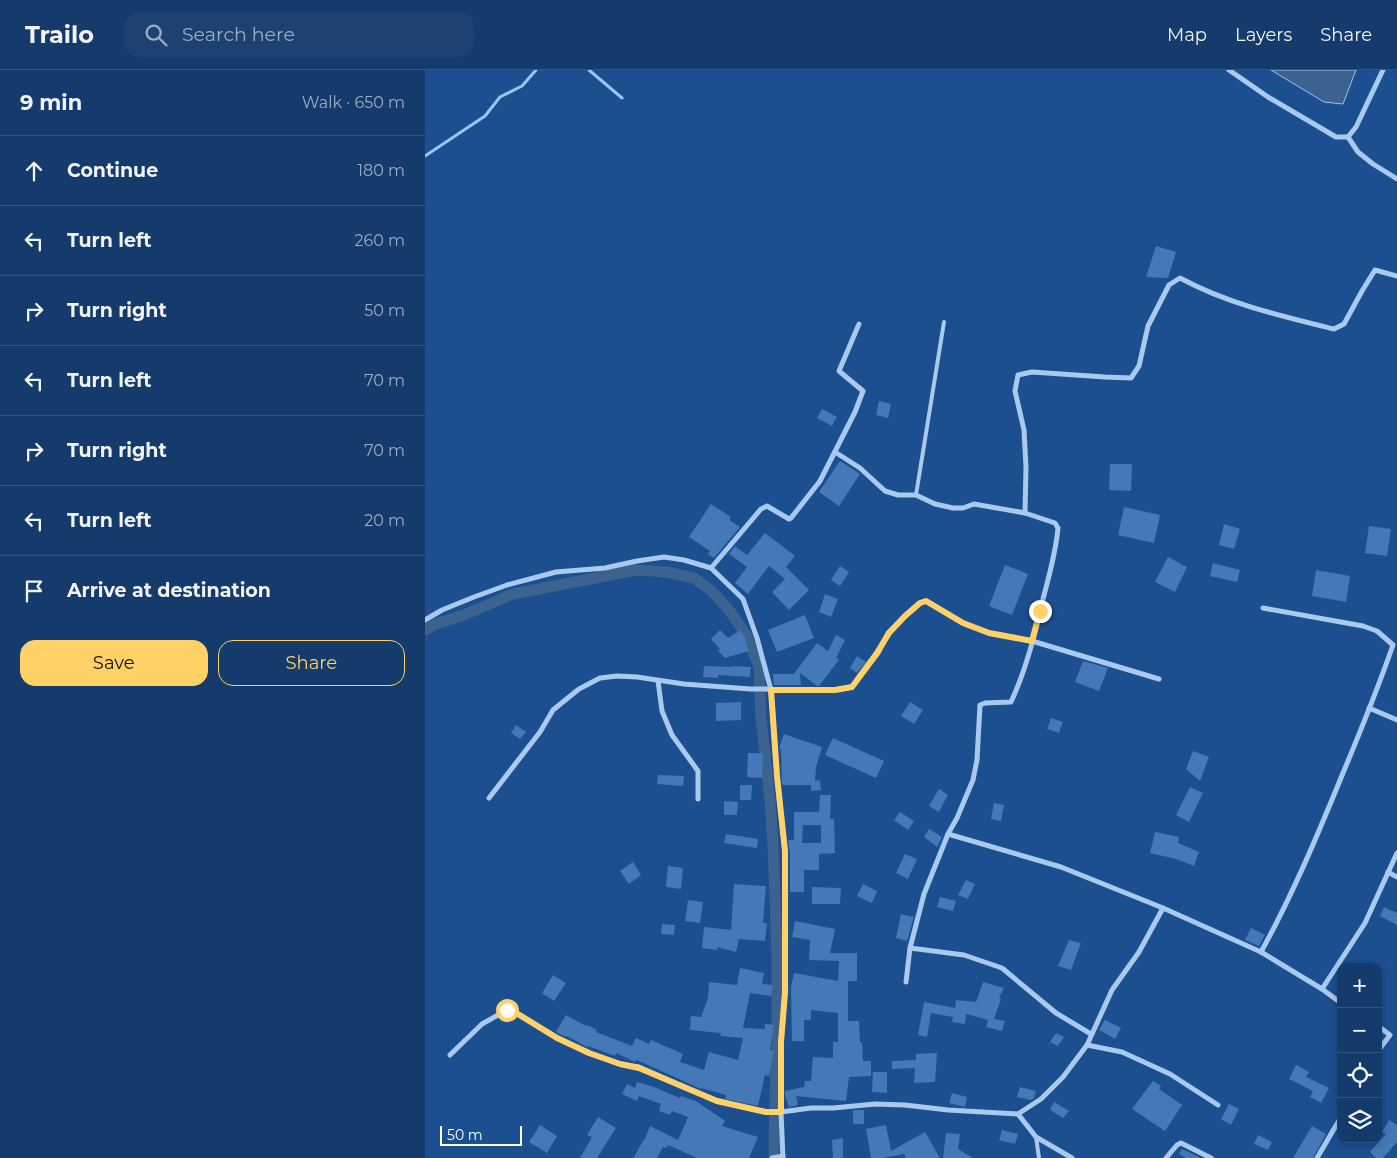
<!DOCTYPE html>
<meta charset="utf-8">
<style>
:root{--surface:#143b6b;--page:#1d4271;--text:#f1f3f6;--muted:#9dadc1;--line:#33557e;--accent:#ffd166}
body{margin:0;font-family:Montserrat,sans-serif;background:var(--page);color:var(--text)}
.controls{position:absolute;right:15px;bottom:15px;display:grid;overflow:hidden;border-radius:10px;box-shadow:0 2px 8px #0003}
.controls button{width:45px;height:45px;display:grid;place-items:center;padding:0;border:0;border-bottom:1px solid var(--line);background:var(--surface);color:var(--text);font:25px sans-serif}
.scale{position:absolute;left:15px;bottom:12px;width:82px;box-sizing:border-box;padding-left:5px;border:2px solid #fff;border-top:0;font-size:14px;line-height:18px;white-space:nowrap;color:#fff;-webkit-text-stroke:4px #1b4f8f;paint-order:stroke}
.stop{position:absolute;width:15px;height:15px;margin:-11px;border:4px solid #ffd166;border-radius:50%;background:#fff}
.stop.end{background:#ffd166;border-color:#fff;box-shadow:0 1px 5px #0008}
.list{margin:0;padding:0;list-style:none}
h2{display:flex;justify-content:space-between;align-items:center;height:65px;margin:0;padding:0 20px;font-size:21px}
h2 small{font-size:16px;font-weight:400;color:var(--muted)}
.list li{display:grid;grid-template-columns:32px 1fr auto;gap:15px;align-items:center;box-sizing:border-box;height:70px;padding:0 20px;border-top:1px solid var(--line)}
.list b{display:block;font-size:19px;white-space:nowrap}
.list em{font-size:16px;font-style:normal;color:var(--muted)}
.actions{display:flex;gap:10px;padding:15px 20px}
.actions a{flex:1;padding:11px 0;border:1px solid var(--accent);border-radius:15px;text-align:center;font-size:18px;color:var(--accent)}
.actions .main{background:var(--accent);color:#111}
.icon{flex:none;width:28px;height:28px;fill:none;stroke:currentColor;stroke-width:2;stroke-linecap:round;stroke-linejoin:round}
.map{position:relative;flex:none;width:972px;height:1088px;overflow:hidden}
header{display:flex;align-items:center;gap:30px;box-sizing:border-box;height:70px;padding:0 25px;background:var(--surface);border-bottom:1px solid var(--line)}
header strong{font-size:24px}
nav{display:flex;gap:28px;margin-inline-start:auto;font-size:18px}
.search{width:350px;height:45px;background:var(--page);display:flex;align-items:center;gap:12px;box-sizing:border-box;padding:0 18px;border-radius:15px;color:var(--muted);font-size:19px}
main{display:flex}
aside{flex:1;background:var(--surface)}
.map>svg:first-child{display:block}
.water{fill:#3c6290;stroke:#9cc4f0}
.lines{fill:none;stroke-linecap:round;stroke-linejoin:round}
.stream{stroke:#9cc4f0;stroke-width:3}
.canal{stroke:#3c6290;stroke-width:11}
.building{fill:#4478b7;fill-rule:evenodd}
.lane{stroke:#a9c9ee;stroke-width:4}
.street{stroke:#a9c9ee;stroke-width:5}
.route{stroke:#ffd166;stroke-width:6}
</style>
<header>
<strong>Trailo</strong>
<div class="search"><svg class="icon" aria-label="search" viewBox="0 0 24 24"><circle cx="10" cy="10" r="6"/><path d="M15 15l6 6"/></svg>Search here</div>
<nav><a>Map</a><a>Layers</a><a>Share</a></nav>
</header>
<main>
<aside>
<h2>9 min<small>Walk · 650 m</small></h2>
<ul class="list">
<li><svg class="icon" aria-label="ahead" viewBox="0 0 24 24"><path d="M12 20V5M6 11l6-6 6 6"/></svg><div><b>Continue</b></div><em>180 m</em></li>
<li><svg class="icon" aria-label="left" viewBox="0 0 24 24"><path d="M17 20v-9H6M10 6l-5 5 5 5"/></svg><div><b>Turn left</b></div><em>260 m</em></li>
<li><svg class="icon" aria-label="right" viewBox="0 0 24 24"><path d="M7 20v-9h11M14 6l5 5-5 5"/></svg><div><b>Turn right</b></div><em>50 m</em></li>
<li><svg class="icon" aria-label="left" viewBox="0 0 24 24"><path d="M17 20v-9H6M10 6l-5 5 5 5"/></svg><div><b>Turn left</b></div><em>70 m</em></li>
<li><svg class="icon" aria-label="right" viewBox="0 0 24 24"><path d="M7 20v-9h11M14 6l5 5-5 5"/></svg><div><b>Turn right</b></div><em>70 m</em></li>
<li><svg class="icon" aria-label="left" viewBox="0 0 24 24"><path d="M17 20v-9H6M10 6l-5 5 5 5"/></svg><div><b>Turn left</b></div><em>20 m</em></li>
<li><svg class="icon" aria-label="arrive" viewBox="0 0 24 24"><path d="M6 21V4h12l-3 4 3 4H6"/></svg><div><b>Arrive at destination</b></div></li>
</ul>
<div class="actions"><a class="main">Save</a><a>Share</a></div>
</aside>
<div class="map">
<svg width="972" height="1088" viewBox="0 0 972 1088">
<rect width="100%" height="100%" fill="#1b4f8f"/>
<!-- water -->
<path class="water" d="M846,0H931L918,34L899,32Z"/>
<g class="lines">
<!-- stream -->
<g class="stream">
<path d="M164,0L197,28"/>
<path d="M0,86L60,46L75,27L97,16L111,0"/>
</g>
<!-- canal -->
<path class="canal" d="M0,560L11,554L39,545L88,524L211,500L241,502L269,508L287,521L304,540L322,566L334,597L336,648L345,730L348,775L352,883V973L350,1020L349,1088"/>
</g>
<!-- building -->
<g class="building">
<path d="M731,176L751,182L743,208L721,207Z"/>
<path d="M454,331L466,334L463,348L451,345Z"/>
<path d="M397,339L412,347L407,356L392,348Z"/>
<path d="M415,391L435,404L414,436L394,422Z"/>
<path d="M685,394H707L706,421L684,420Z"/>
<path d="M286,434L306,447L304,450L315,457L289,488L283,484L285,481L264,467Z"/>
<path d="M699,437L735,445L729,473L693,465Z"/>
<path d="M799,454L815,459L809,479L794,475Z"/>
<path d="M944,456L966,459L962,486L940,483Z"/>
<path d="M340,463L370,486L361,497L384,520L364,540L347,522L360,509L344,496L323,524L310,513L322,497L304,484L310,476L322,485Z"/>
<path d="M743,487L762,497L750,522L730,512Z"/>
<path d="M788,493L815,500L812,512L785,506Z"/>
<path d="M580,495L603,504L587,545L564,536Z"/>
<path d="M415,496L424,502L415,516L406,510Z"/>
<path d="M891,500L925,506L921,532L887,526Z"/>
<path d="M400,524L413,529L406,547L394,542Z"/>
<path d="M380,545L389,568L352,582L343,560Z"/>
<path d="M295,560L303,568L315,560L321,569L320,570L324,581L300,588L293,581L295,579L286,569Z"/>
<path d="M411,565L420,570L411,588L414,590L394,616H392L375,603L376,615H349L348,604H369L392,573L403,581Z"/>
<path d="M432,586L441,592L432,603L425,598Z"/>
<path d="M658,591L683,598L674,621L650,612Z"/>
<path d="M279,596L309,597L307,596L326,597L325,607L293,605V608L278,607Z"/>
<path d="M316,632V650L291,651V633Z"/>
<path d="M485,632L498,640L489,654L476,646Z"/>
<path d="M626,648L638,652L634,663L622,659Z"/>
<path d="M91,655L101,662L95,669L86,663Z"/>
<path d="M359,664L397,677L391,697L390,711L395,710L396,720L386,721V715H357L356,679L354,678Z"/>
<path d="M408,668L459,691L451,708L400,685Z"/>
<path d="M768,681L784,687L775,711L761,699Z"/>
<path d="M323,683H338L337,708L322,707Z"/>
<path d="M233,705L259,706L258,716L232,714Z"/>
<path d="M315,715H327L326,730H315Z"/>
<path d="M765,717L778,723L764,752L751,745Z"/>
<path d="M514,719L523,725L514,742L504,736Z"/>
<path d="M395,725H406L405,749H409L410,783L394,784V800H379V822H365V784L363,770H369V742H394ZM378,755H396V773H377Z"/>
<path d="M299,731L313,732L312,745H299Z"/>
<path d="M569,733L579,735L576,751L566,749Z"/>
<path d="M475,742L489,751L483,760L469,750Z"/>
<path d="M504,759L517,767L512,777L499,767Z"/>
<path d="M730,762L754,767L753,773L774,782L769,796L751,789L725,783Z"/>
<path d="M301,764L333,769L332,778L299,773Z"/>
<path d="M480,784L492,789L483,809L471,803Z"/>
<path d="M208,792L216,805L204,814L195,801Z"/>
<path d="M243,796L258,798L256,819L241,817Z"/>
<path d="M541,810L550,814L543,829L533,825Z"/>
<path d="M309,814L341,816L338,853H342L340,871L314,869L311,882L292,877V880L277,878L279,857L306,860Z"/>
<path d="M438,814L452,821L447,833L432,826Z"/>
<path d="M387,817L416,818L415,834H387Z"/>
<path d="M515,827L531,831L528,841L512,837Z"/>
<path d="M263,830L278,832L275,853L260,851Z"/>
<path d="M959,837L972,843V855L955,846Z"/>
<path d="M476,844L489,847L482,871L471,868Z"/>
<path d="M370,851L410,859L405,883H432V911H423V951H434L435,972H437L438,991H446V1006L424,1007L421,1031L371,1026L373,1035L364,1037L360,1025V1021L379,1017L380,1011H386L388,987L408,988V972H413V943L386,940V950H379V971H367L366,917L369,903L413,911L414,891L384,890L385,870L367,867Z"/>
<path d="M237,854L250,855L249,865L236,864Z"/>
<path d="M826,858L840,865L834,876L820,870Z"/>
<path d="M644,870L656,873L646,900L633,896Z"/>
<path d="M315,898L339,903L337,914L348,915L346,926L325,923L318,958L340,959V954L349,955L345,980L349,981L344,1006L340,1005L333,1036L300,1029L301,1025L276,1018V1019L212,990L210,992L191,983L190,986L163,976L162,977L142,966L141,967L131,962L141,945L161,956L162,955L172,960L171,962L207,976L211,968L224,974L226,970L258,984L255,992L279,1000L284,982L313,990L318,968L295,966L296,963L265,960L266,946L276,947L283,928L284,912L312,915Z"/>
<path d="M128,905L141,913L129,931L117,923Z"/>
<path d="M558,912L579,918L574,928L576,929L569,949L580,951L577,961L561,957L563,950L541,944L540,954L527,952L528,947L506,943L502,967L493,965L499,932L530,938L531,930L551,932Z"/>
<path d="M680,950L696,958L690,969L674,960Z"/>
<path d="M631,963L639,967L633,976L625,972Z"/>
<path d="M512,983L510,1012L489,1013L490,998L467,999V991L491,990V984Z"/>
<path d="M871,995L884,1002L881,1007L904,1018L896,1033L885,1027L888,1021L864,1009Z"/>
<path d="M448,1002H462V1023L447,1022Z"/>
<path d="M728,1011L736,1016L734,1019L757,1035L740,1061L707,1039Z"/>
<path d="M212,1012L229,1017L255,1028L256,1026L271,1031L300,1051L297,1056L333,1067L324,1088H272L243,1075L241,1078L238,1077L232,1088H208L220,1068L225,1056L253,1070L263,1047L247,1041L245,1045L234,1041L236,1034L214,1026L212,1031L197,1024L202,1014L210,1018Z"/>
<path d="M595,1017L611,1021L609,1028L606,1030L592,1027Z"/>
<path d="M527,1023L542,1027L540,1037L524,1033Z"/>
<path d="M629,1032L644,1041L638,1048L625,1040Z"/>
<path d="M804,1034L814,1039L806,1055L796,1049Z"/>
<rect x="428" y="1040" width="11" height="14"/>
<path d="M173,1047L191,1058L172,1088H155L167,1067L162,1065Z"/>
<path d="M964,1050L972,1055V1072L958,1088H951L945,1082L961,1064L957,1062Z"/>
<path d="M115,1055L132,1066L122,1083L104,1072Z"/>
<path d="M461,1055L466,1081L500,1062L515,1088H481L479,1084L458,1088H446L441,1059Z"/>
<path d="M887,1056L901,1064L888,1088H868Z"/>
<path d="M577,1060L593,1064L590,1074L574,1070Z"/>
<path d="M521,1063L535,1064L533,1079L548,1088H518Z"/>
<path d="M833,1065L847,1072L843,1080L829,1074Z"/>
<path d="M418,1068V1088H408L407,1070Z"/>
<path d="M757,1079L776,1088H761L754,1084Z"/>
</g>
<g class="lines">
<!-- lane -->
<g class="lane">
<path d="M491,425L519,252"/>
<path d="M611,1067L614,1088"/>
</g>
<!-- street -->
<g class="street">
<path d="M804,0L843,27L911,67H923L931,57L958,0"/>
<path d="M923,67L933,82L948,94L972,109"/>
<path d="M410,382L435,398L460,421L473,425H491L510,434L528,438H538L549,434L600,443L630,453L633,458C631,482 624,506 618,529C610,564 601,600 586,632L560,633L555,635L552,690L548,710L532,748L523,764L499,824L485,878L481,912"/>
<path d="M600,443L601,397L599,360L590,321L593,305L607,302L680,307L706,308L714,296L723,256L744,215L755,208C803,234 856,246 909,259L919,254L937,221L950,200L972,206"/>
<path d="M286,498L336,439L342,436L364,449L366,448L395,411L430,342L438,321L414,301L434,254"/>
<path d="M0,550L17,540L49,527L82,515L131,502L180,498L212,491L239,487L259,490L286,498L318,529L332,568L346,620L352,706L360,781V923L356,972V1042L358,1088"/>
<path d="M233,611L237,641L247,665L273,701V729"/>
<path d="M944,638L972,650"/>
<path d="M64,728L115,662L128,640L154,619L175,608L192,606L212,607L259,614L325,619H341L346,620H409L427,617L453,583L463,563L480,546L495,533L501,531L538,553L564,563L607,571L734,609"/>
<path d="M523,764L636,797L738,838L836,882L897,919"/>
<path d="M963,802L972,807"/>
<path d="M485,878L539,885L577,898L631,943L666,964"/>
<path d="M836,882C868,824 893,764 918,703C936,660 953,618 968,575L952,561L938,556L838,538"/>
<path d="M916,933L897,919L940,853L972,783"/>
<path d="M953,956L965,965L953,981"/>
<path d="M662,975L697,982L745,1004L793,1035"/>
<path d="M25,985L57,954L82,940L88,941L132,968L164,983L195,994L214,997L291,1031L341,1042H356L386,1038H408L450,1034L480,1035L523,1040L593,1044L616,1029L638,1007L662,975L687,920L714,882L738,838"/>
<path d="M593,1044L611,1067L647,1088"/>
<path d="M347,1088L358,1086"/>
<path d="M741,1088L752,1075L756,1073L786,1088"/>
<path d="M892,1088L916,1047"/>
</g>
</g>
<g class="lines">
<!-- route -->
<path class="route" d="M82,940L88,941L132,968L164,983L195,994L214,998L292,1031L341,1042H356V972L360,922V781L352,706L346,620H410L427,617L452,583L464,563L480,546L495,533L501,531L538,553L564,563L607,571L615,541"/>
</g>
</svg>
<div class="controls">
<button>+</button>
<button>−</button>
<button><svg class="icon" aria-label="locate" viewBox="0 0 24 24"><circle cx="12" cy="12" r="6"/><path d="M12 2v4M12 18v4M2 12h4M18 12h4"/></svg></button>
<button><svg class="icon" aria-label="layers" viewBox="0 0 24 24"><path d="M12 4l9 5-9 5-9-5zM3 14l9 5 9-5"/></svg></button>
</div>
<div class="scale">50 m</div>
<div class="stop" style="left:82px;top:940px"></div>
<div class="stop end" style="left:615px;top:541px"></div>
</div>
</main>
